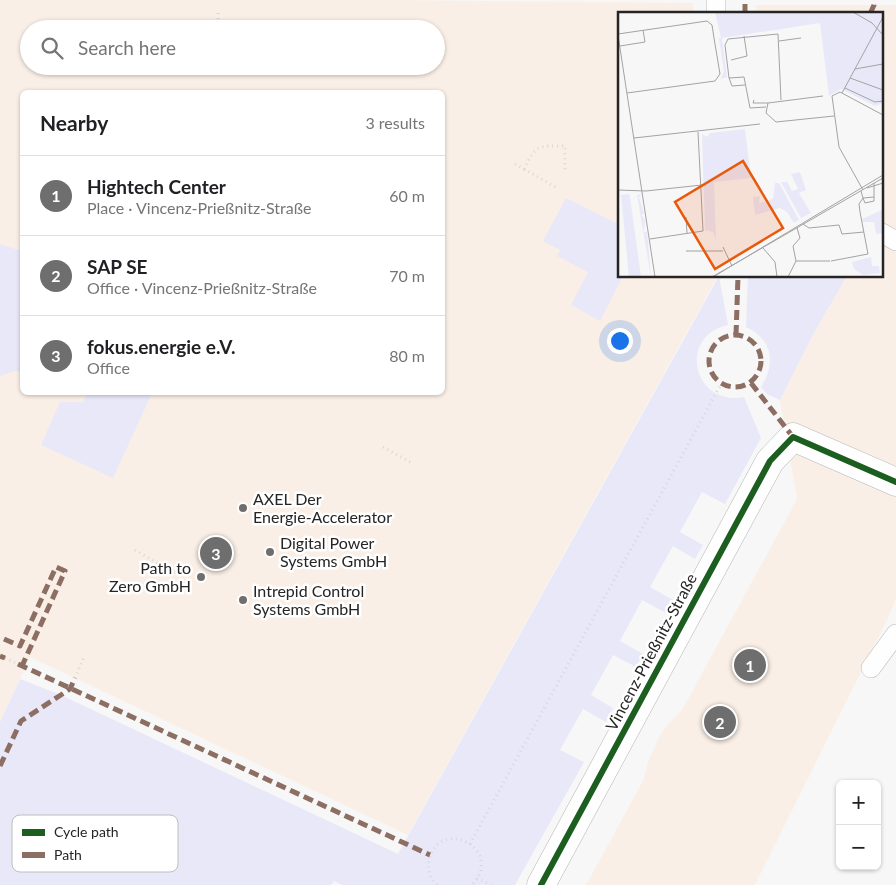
<!DOCTYPE html>
<meta charset="utf-8">
<style>
:root{--surface:#fff;--page:#f6f6f6;--text:#202124;--muted:#757577;--line:#e0e0e0;--accent:#6e6e6f}
body{margin:0;font-family:Lato,sans-serif;background:var(--page);color:var(--text)}
.controls{position:absolute;right:15px;bottom:15px;display:grid;overflow:hidden;border-radius:8px;box-shadow:0 1px 4px #0004}
.controls button{width:45px;height:45px;display:grid;place-items:center;padding:0;border:0;border-bottom:1px solid var(--line);background:var(--surface);color:var(--text);font:25px sans-serif}
.you{position:absolute;left:619px;top:340px;width:18px;height:18px;margin:-12px;border:4px solid #fff;border-radius:50%;background:#1a73e8;box-shadow:0 0 0 8px #1a73e833}
.badge{display:grid;place-items:center;width:32px;height:32px;border-radius:50%;background:var(--accent);color:#fff;font-size:16px;font-weight:700}
.pin{position:absolute;translate:-50% -50%;border:2px solid #fff;box-shadow:0 1px 5px #0006}
.list{margin:0;padding:0;list-style:none}
h2{display:flex;justify-content:space-between;align-items:center;height:65px;margin:0;padding:0 20px;font-size:21px}
h2 small{font-size:16px;font-weight:400;color:var(--muted)}
.list li{display:grid;grid-template-columns:32px 1fr auto;gap:15px;align-items:center;box-sizing:border-box;height:80px;padding:0 20px;border-top:1px solid var(--line)}
.list b{display:block;font-size:19px;white-space:nowrap}
.list p{margin:0;font-size:16px;white-space:nowrap;color:var(--muted)}
.list em{font-size:16px;font-style:normal;color:var(--muted)}
.icon{flex:none;width:28px;height:28px;fill:none;stroke:currentColor;stroke-width:2;stroke-linecap:round;stroke-linejoin:round}
.map{position:relative;flex:none;width:896px;height:885px;overflow:hidden}
.search{position:absolute;background:var(--surface);box-shadow:0 1px 4px #0004;left:20px;top:20px;width:425px;height:55px;display:flex;align-items:center;gap:12px;box-sizing:border-box;padding:0 18px;border-radius:28px;color:var(--muted);font-size:19px}
.panel{position:absolute;background:var(--surface);box-shadow:0 1px 4px #0004;left:20px;top:90px;width:425px;height:305px;border-radius:8px}
.map>svg:first-child{display:block}
.commercial{fill:#faefe6;fill-rule:evenodd}
.green{fill:#e9e8f8}
.lines{fill:none;stroke-linecap:round;stroke-linejoin:round}
.lane-casing{stroke:#b7b7b7;stroke-width:20}
.street-casing{stroke:#b7b7b7;stroke-width:29}
.path{stroke:#d7d7d8;stroke-width:3;stroke-dasharray:1 4;stroke-linecap:butt}
.lane{stroke:#fefefe;stroke-width:19}
.street{stroke:#fefefe;stroke-width:28}
.quiet{stroke:#8d6e63;stroke-width:5;stroke-dasharray:10 5;stroke-linecap:butt}
.cycleway-casing{stroke:#fff;stroke-width:9}
.cycleway{stroke:#1b5e20;stroke-width:6}
.poi-dot{fill:#6e6e6f;stroke:#fff;stroke-width:2}
.labels{text-anchor:middle;stroke-width:5;stroke-linejoin:round;paint-order:stroke}
.poi-label{font-size:16px;fill:#252526;stroke:#fff;text-anchor:start}
.street-label{font-size:16px;fill:#252526;stroke:#fff}
.inset-road{fill:none;stroke:#a3a3a3;stroke-width:1}
.view{fill:#e8590c;fill-opacity:0.15;stroke:#e8590c;stroke-width:2.5}
.inset-edge{fill:none;stroke:#252526;stroke-width:2.5}
.key{fill:#fff;stroke:#bebebe;stroke-width:1}
.key-label{font-size:14px;fill:#252526}
</style>
<div class="map">
<svg width="896" height="885" viewBox="0 0 896 885">
<rect width="100%" height="100%" fill="#f7f7f7"/>
<!-- commercial -->
<g class="commercial">
<path d="M0,0H398L693,3V14H620V276H718L408,835L30,657L0,722ZM29,29H436V66H29ZM22,92H442V392H22Z"/>
<path d="M756,5H896V599L887,620L755,885H586L644,779L648,762L659,737L669,723L682,710L797,499L780,400L814,333L847,276H882V14H755Z"/>
</g>
<!-- green -->
<g class="green">
<path d="M566,198L620,225V276H623L600,321L571,305L588,272L557,256L560,250L543,241Z"/>
<path d="M0,244L22,251V372L15,371L0,376Z"/>
<path d="M719,276L728,325C677,336 693,407 744,397L761,438L725,504L702,492L680,532L703,545L695,559L673,546L650,587L673,600L666,613L642,600L620,641L643,654L636,667L613,655L591,695L613,708L606,722L583,709L560,750L584,762L515,885H342L334,881L331,885H0V722L20,679L61,695L398,854Z"/>
<path d="M748,276H847L814,333L780,400L767,394L761,387C776,364 773,339 746,327Z"/>
<path d="M87,393H152L113,478L41,445L60,402H83Z"/>
</g>
<g class="lines">
<!-- lane casing -->
<g class="lane-casing">
<g id="lane">
<path d="M716,14V0"/>
<path d="M882,233L896,241"/>
<path d="M871,668L896,634"/>
</g>
</g>
<!-- street casing -->
<g class="street-casing">
<path id="street" d="M541,885L770,461L793,437L896,482"/>
</g>
<!-- path -->
<g class="path">
<path d="M218,29V12"/>
<path d="M515,164L524,169C537,144 537,146 565,146V173"/>
<path d="M524,169L557,188"/>
<path d="M383,447L412,463"/>
<path d="M135,550L177,574"/>
<path d="M5,658L18,664"/>
<path d="M75,678L84,657"/>
<path d="M470,844L721,384"/>
<path d="M477,878L491,885"/>
<path d="M437,885C430,878 427,870 429,861C438,815 506,849 472,885"/>
</g>
<!-- lane -->
<use href="#lane" class="lane"/>
<!-- street -->
<use href="#street" class="street"/>
<!-- quiet -->
<g class="quiet">
<path d="M745,14V0"/>
<path d="M870,14L874,5V0"/>
<path d="M617,18H620"/>
<circle cx="735" cy="361" r="26"/>
<path d="M736,335L738,276"/>
<path d="M751,383L793,437"/>
<path d="M4,639L20,646L56,567L65,571L22,666"/>
<path d="M0,656L5,658"/>
<path d="M18,664L430,855"/>
<path d="M0,766L21,721L70,689L75,678"/>
</g>
<!-- cycleway casing -->
<g class="cycleway-casing">
<path id="cycleway" d="M541,885L770,461L793,437L896,482"/>
</g>
<!-- cycleway -->
<use href="#cycleway" class="cycleway"/>
</g>
<!-- markers -->
<g class="poi-dot">
<circle cx="243" cy="508" r="5"/>
<circle cx="270" cy="552" r="5"/>
<circle cx="201" cy="577" r="5"/>
<circle cx="243" cy="600" r="5"/>
</g>
<g class="labels">
<!-- poi labels -->
<g class="poi-label">
<text x="253" y="505">AXEL Der<tspan x="253" dy="18">Energie-Accelerator</tspan></text>
<text x="280" y="549">Digital Power<tspan x="280" dy="18">Systems GmbH</tspan></text>
<text x="191" y="574" text-anchor="end">Path to<tspan x="191" dy="18">Zero GmbH</tspan></text>
<text x="253" y="597">Intrepid Control<tspan x="253" dy="18">Systems GmbH</tspan></text>
</g>
<!-- street labels -->
<g class="street-label">
<text transform="translate(651 652) rotate(-62)" y="6">Vincenz-Prießnitz-Straße</text>
</g>
</g>
<!-- overview -->
<g transform="translate(618 12)">
<rect width="265" height="265" fill="#f7f7f7"/>
<path d="M97,0H265V91L257,94L223,77L211,84L202,11L104,26L109,65L102,67L106,60L101,26H103ZM127,117L133,166L96,170L98,228L95,220L87,218L84,122L89,125L92,121ZM182,160L188,178L181,181L193,201L183,206L163,170H169L174,179L180,177L173,162ZM157,171H161L181,208L176,211L169,200L162,196L137,203L135,185L142,184L141,191L155,187ZM11,182L12,185L23,265H11L3,183ZM23,182L21,185L26,202L23,203L27,208L26,220H29L33,265L19,183ZM264,198L265,221L258,222L256,210H245L244,207ZM253,245L254,254H261L262,261L245,263L236,257L234,250Z" fill="#e9e8f8"/>
<path class="inset-road" d="M235,0L254,11L265,23M0,22L89,9L94,13L96,26L102,62L97,69L9,81M0,23L37,265M161,29L183,26M2,34L27,30L25,18M113,48L129,44L126,24M237,57L265,52M111,66L114,74L127,73M232,66L265,78M227,76L257,90L265,89M224,81L265,5M136,88L135,91H150L205,84M150,91L148,101L158,110L216,104M148,95L132,96L126,65L111,66L107,33L110,27L160,22L163,88M16,126L142,112M256,171V185L245,186L247,191L256,189V185M249,176L265,171M0,178L28,179L84,173M245,178L221,135L214,84L222,80L265,103M68,205L69,221M185,212L191,216L221,213L224,222L246,220M179,216L182,226L175,234L178,249H212M32,227L85,219L80,120M105,235L114,254M145,236L157,250L159,265M68,239H105M213,249L250,242L242,200L241,192L245,186L243,179M94,265L265,166M95,265L265,163M170,265L178,249"/>
<path class="view" d="M125,149L165,216L97,257L57,190Z"/>
<rect width="265" height="265" class="inset-edge"/>
</g>
<!-- legend -->
<rect x="12" y="815" width="166" height="57" rx="8" class="key"/>
<rect x="22" y="829" width="23" height="7" fill="#1b5e20"/>
<rect x="22" y="852" width="23" height="6" fill="#8d6e63"/>
<g class="key-label">
<text x="54" y="837">Cycle path</text>
<text x="54" y="860">Path</text>
</g>
</svg>
<div class="controls">
<button>+</button>
<button>−</button>
</div>
<div class="you"></div>
<div class="pin badge" style="left:750px;top:665px">1</div>
<div class="pin badge" style="left:720px;top:722px">2</div>
<div class="pin badge" style="left:216px;top:553px">3</div>
<div class="search"><svg class="icon" aria-label="search" viewBox="0 0 24 24"><circle cx="10" cy="10" r="6"/><path d="M15 15l6 6"/></svg>Search here</div>
<section class="panel">
<h2>Nearby<small>3 results</small></h2>
<ul class="list">
<li><span class="badge">1</span><div><b>Hightech Center</b><p>Place · Vincenz-Prießnitz-Straße</p></div><em>60 m</em></li>
<li><span class="badge">2</span><div><b>SAP SE</b><p>Office · Vincenz-Prießnitz-Straße</p></div><em>70 m</em></li>
<li><span class="badge">3</span><div><b>fokus.energie e.V.</b><p>Office</p></div><em>80 m</em></li>
</ul>
</section>
</div>
